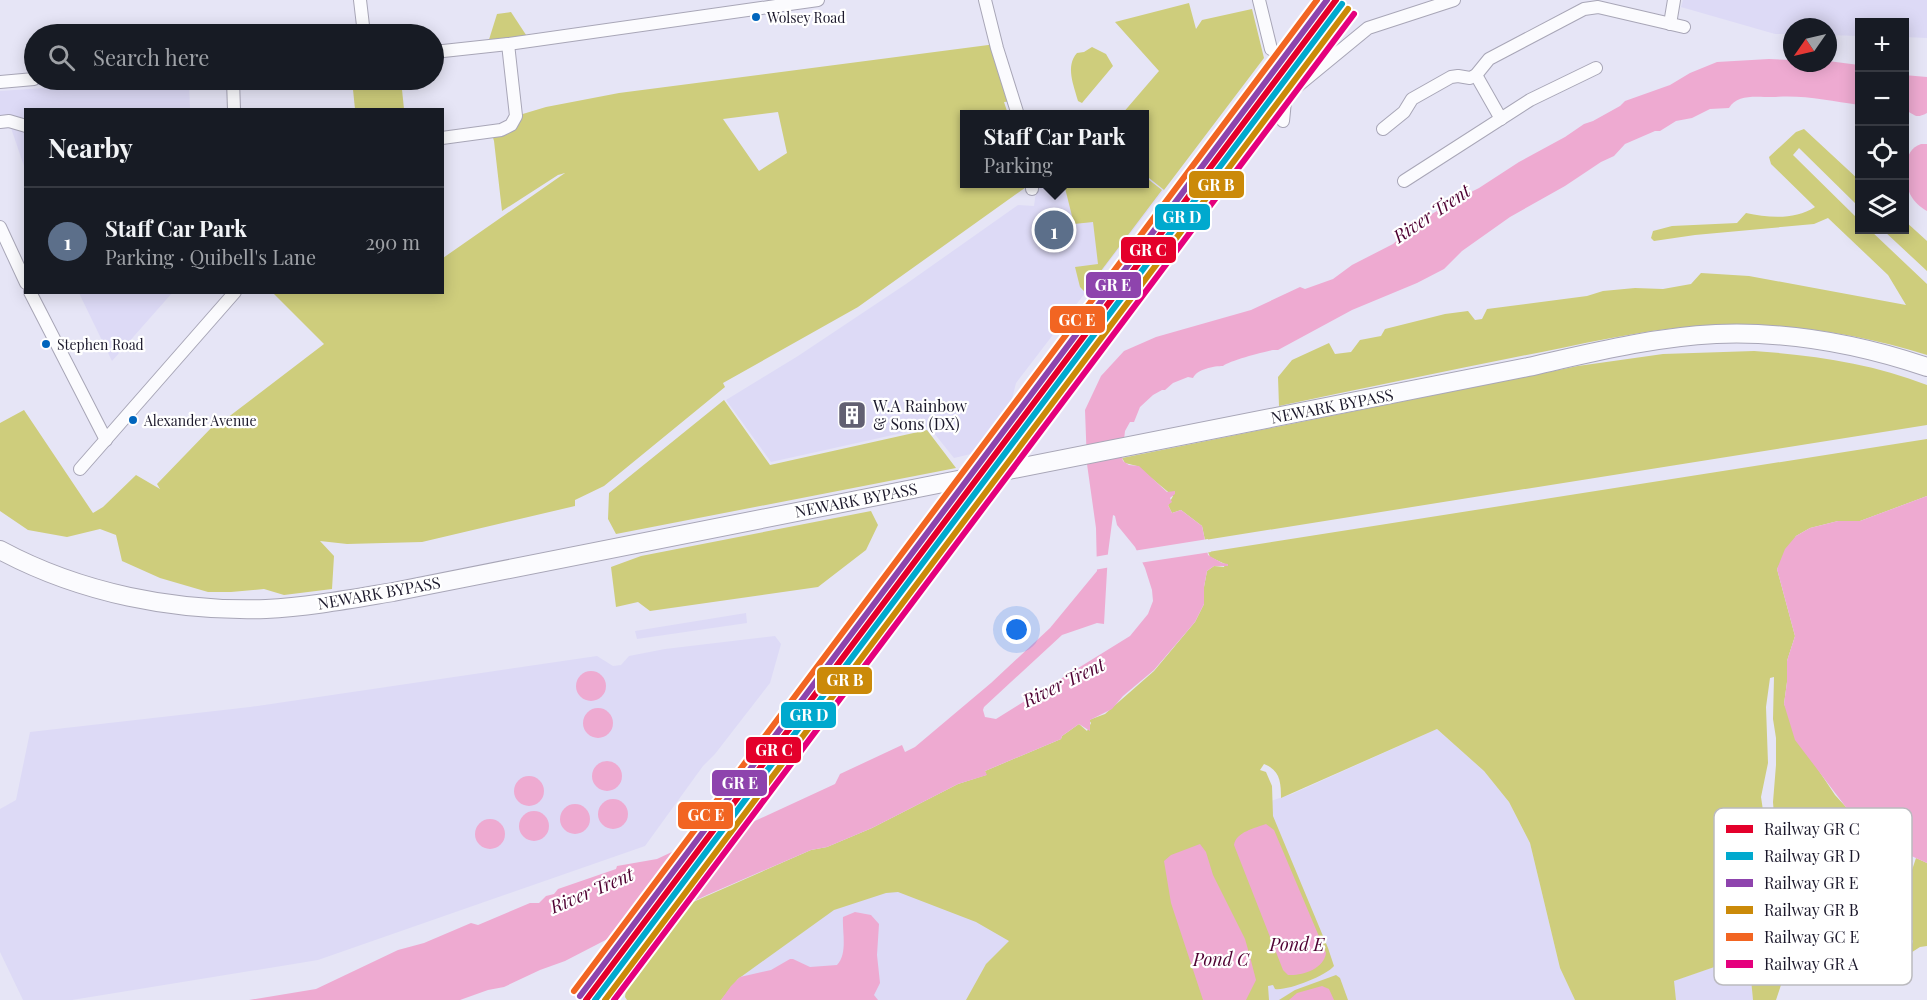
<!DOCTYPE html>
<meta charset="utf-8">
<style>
:root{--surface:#171b24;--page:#242831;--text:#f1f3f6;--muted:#9ea1a6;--line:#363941;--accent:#1a73e8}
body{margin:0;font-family:"Playfair Display",serif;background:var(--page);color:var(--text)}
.controls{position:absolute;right:18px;top:18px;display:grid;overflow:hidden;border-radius:0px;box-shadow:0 3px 15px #0003}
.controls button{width:54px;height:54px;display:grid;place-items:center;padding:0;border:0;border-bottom:2px solid var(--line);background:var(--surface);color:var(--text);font:30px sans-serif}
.compass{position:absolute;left:1783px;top:18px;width:54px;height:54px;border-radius:50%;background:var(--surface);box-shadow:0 3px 15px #0003;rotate:236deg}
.you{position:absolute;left:1017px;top:630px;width:21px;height:21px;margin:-15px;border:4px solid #fff;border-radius:50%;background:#1a73e8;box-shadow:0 0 0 9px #1a73e833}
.badge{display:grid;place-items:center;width:39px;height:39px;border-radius:50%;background:var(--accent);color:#fff;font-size:20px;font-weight:700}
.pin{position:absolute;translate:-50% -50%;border:3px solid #fff;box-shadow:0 2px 6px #0006}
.popup{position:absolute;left:960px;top:110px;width:189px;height:78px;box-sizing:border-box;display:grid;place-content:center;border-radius:0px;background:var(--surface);filter:drop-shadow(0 2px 4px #0005);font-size:20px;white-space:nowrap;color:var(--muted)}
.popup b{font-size:22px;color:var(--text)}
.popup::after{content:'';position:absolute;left:50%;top:100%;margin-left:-12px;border:12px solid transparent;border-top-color:var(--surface)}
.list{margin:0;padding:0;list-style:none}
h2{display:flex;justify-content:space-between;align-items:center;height:78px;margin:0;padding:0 24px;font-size:26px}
h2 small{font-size:20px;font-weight:400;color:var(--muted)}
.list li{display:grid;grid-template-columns:39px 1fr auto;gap:18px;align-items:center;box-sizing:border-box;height:108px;padding:0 24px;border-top:2px solid var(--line)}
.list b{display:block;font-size:22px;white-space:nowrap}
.list p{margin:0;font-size:20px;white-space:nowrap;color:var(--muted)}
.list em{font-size:20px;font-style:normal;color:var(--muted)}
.icon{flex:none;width:33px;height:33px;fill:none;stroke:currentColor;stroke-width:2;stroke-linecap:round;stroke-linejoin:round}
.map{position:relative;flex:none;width:1927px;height:1000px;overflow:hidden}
.search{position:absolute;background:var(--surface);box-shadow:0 3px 15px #0003;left:24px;top:24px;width:420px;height:66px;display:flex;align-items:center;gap:15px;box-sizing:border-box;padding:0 21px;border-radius:33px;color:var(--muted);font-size:22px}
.panel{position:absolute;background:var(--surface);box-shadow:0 3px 15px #0003;left:24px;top:108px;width:420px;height:186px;border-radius:0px}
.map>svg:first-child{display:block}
.built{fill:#dddaf6}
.green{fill:#cecd7c;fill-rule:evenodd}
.water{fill:#eeaad1;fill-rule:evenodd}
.pier{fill:#e6e5f6}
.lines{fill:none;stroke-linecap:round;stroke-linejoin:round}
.river{stroke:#eeaad1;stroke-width:16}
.minor-casing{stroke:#a8a6b7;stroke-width:14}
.highway-casing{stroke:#a8a6b7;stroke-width:20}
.minor{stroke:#fbfbfe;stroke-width:12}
.highway{stroke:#fbfbfe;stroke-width:18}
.rail-1-casing{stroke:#fff;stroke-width:10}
.rail-2-casing{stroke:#fff;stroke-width:10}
.rail-3-casing{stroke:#fff;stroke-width:10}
.rail-4-casing{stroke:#fff;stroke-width:10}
.rail-5-casing{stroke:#fff;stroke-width:10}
.rail-6-casing{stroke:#fff;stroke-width:10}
.rail-1{stroke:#e4002b;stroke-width:6}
.rail-2{stroke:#00a9ce;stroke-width:6}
.rail-3{stroke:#8e44ad;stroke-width:6}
.rail-4{stroke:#cb8a09;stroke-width:6}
.rail-5{stroke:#f26522;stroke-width:6}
.rail-6{stroke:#e5007d;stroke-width:6}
.bus-dot{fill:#0065bd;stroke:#fff;stroke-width:2}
.labels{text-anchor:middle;stroke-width:4.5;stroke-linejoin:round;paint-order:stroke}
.bus-label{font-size:14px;fill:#1b182b;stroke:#fff;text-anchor:start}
.poi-label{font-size:16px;fill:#1b182b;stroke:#fff;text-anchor:start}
.street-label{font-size:16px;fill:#1b182b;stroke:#fff}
.water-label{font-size:18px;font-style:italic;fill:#4f0132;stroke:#fff}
.key{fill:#fff;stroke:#bbbabf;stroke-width:1.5}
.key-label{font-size:16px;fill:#1b182b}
.line-badge{stroke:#fff;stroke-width:2}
.badge-label{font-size:16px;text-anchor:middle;font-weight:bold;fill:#fff}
</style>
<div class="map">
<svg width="1927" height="1000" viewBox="0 0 1927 1000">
<rect width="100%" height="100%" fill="#e6e5f6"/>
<!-- built -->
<g class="built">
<path d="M1683,0H1927V38L1905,37L1904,22H1860L1859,36L1828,35V27H1792V34H1775L1681,7Z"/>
<path d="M162,80H189L190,109L26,110L25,169L11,128L0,129V91Z"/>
<path d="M1144,174L1164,190L1016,383L1012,399L1014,402L975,453L954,458L929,427L771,462L726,400L798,356L906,284L1018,205L1034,206L1037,184H1144Z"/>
<path d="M79,293H172L112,361Z"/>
<path d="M746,613L747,623L637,639L635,631Z"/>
<path d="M775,636L781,644L770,683L715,754L703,766L645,846L318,960L72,1000H23L0,952V809L16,800L30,732L250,707L597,656L613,666L621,665L629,656L665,649Z"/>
<path d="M1437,729L1484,771L1509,802L1530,843L1560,968L1575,1000H699L802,910L936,873L1142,843L1292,794Z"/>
<path d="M1749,955L1753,1000H1676L1673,981Z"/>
</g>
<!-- green -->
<g class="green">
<path d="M1189,3L1196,29L1202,20L1252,9L1264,58L1164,190L1144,174V115L1122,114L1159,71L1115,22Z"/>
<path d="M511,12L530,41L487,46L497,14Z"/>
<path d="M996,44L1014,101L1004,102L1008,114L964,115V184H1029V185L858,307L723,383L725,387L604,486L575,500V506L422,542L347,544L320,541L334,556L332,589L284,595L264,589L231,592H208L160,578L122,561L116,535L100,529L67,537L28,530L0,511V423L24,410L93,513L103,507L136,475L160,489L157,484L214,425L231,415L324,344L273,293L442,292L443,258L565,173L558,175L502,211L494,141L491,131L516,116L546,107L619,93ZM778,112L787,153L759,171L723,119Z"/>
<path d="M1092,47L1106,54L1113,66L1082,103L1078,101C1074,86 1065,66 1077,53L1084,52Z"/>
<path d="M352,80H401L404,109H355Z"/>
<path d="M1804,129L1859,180V207L1799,148L1793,155L1859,220L1860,230H1870L1927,284V355C1860,334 1792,323 1721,325C1661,326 1601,340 1542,352C1454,369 1366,388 1279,406L1278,377L1292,360L1329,343L1335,354L1351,352L1360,340L1381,336L1385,329L1445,314L1468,311L1475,320L1482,319L1487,309L1587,296L1603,291L1635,288L1663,289L1691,284L1701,273L1749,276L1906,305L1888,275L1828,218L1814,224L1695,235L1654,241L1651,238L1653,231L1672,226L1737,223L1746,213C1769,218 1795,220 1815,207L1771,164L1769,157L1796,132Z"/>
<path d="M1144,176L1162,190L1085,292L1080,287L1075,267L1098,264L1093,222L1074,224L1064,184H1144Z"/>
<path d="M1905,221L1927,241V271L1883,230H1904Z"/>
<path d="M1754,351C1813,355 1871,363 1927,385V425L1205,540L1202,526L1181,510L1172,513L1168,505L1173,496L1137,466L1125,463L1122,458L1578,366L1663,354Z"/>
<path d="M724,400L770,465L927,430L956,468L616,534L608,519L609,493Z"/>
<path d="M1927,439V496L1860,521H1838L1810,528L1796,536L1777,569L1795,636L1787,661V682L1784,704L1817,768L1835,795L1876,840L1898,850C1899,869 1891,892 1879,907L1869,905C1861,892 1857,878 1840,878C1834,878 1827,879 1823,883C1811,896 1808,925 1795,942V950L1823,966L1837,957L1862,950L1869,958L1868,961L1839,971L1818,975L1804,974L1777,967L1771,963L1767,956L1765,945L1768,891L1776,841L1773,802L1776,765V738L1773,719L1774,677L1770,678L1766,707L1768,763L1761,797L1765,824V851L1756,940L1749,955L1674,981L1676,1000H1575L1560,968L1530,843L1509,802L1484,771L1437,729L1281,798C1281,782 1280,770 1264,764L1260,770L1266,772L1272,786L1273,816L1328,948L1334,966C1326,976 1287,991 1275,989L1273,985L1268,986L1269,1000H966L986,964L1009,941L976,922L898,892L886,893L834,910L738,979L721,1000H627L625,997L627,982L625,968L663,919L675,910L811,850L827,847L872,828L958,784L986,775L985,771L1061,739L1062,736L1079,724L1087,731L1091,723L1089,720L1105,714L1154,671L1195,622L1204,604V587L1207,571L1214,566L1224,567L1225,564L1210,557L1208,552Z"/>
<path d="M871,511L878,525L866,550L818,587L650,611L638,602L616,607L611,567L641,556Z"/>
<path d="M1916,858L1927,863V946L1920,947L1909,954L1913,941L1899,919L1897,909L1900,897L1907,885Z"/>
<path d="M1877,923C1887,925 1891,931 1891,941C1889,947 1883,955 1876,956L1873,954L1870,942L1873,938Z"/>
<path d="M1750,969C1763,971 1772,976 1781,985L1776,1000H1753Z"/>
<path d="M1336,975L1340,978L1348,1000H1279L1295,990Z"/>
</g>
<!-- water -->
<g class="water">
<path d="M1769,59L1792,60V63H1828V61L1859,65V105C1831,101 1804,95 1776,97C1762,98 1738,92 1729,108L1710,109L1692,118L1676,121L1660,131H1655L1625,144L1614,156L1601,162L1565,186L1510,217L1462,251L1444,269L1417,283L1352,310L1278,350H1273C1262,352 1229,361 1223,366C1214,366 1197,369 1193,378L1188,377L1173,383L1165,390H1162L1153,395L1140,407L1134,422H1130L1125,431L1122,457L1123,461L1129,465L1139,466L1167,492L1175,491V494L1170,498L1172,502L1168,505L1172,513L1181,510L1202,526L1208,555L1222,563L1228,564V566H1214L1207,571L1204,587V604L1195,622L1154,670L1123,696L1112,709L1090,720V731L1079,724L1062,736L1061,739L985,771L987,775L958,784L872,828L827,847L811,850L707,895L675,910L663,919L718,845L724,843L733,831L835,784L840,774L902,745L905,752L915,747L991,683L1050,628L1097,571L1096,528L1087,464L1085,410L1101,376L1124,351L1156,337L1251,310L1300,287L1305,289L1333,279L1352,265L1393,244L1413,226L1451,202L1479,188L1519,162L1565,137L1584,124L1593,121L1620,106L1625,101L1670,85L1690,73L1717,62ZM1113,515L1115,516L1117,525L1135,547L1145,568L1152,590L1153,601L1148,614L1130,636L996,719L985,717L983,710L984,707L1062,635L1097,623L1104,624L1108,553Z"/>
<path d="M1904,75L1927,77V113C1914,120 1915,113 1905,111Z"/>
<path d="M1921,144H1927V211C1920,207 1914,202 1910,194C1903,179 1902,150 1921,144Z"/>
<path d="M1927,496V863L1876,840L1861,827L1795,740L1784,704L1787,682V661L1795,636L1777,569L1785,549L1796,536L1810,528L1838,521H1860Z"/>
<circle cx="591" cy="686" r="15"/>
<circle cx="598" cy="723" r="15"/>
<circle cx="607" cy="776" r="15"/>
<circle cx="529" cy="791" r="15"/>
<circle cx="613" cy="814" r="15"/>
<circle cx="575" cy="819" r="15"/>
<circle cx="534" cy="826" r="15"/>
<circle cx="490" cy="834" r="15"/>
<path d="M1266,824L1274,830L1326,953C1324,969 1302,976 1288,975L1283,970L1234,845C1236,832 1255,828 1266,824Z"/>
<path d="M693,842L696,843L638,920L634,917L625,930L565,961L540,970L504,987L488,990L460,1000H249L316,989L398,950L424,943L471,923L478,925L530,903H539L546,896L554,894L558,889L616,869L617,866L657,859Z"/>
<path d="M1200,844L1206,852L1213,875L1245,939L1249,953L1256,980L1246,1000H1203L1171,903L1164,861L1171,855Z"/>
<path d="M855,912L871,915L879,924L877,955L880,983L874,995L878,1000H721L731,986L740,977L771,970L790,959H793L810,967L837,965C848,953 842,932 843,917Z"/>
<path d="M1322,986L1329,989L1334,1000H1289L1297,993Z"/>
</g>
<!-- pier -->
<g class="pier">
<path d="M1208,539L1211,552L1139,563L1133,551Z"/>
<path d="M1111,554V567L1094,570V557Z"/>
<path d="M721,840L663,919L661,921V917L715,843Z"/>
<path d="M697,841L698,845L641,921L637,922Z"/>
</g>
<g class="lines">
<!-- river -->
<path class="river" d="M650,887L725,855"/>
<!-- minor casing -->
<g class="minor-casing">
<g id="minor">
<path d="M360,0L364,34"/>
<path d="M985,0L997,48L1018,115"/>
<path d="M1259,0L1271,49"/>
<path d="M1670,24L1674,0"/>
<path d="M434,52L508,44L818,0"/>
<path d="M1476,75L1501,119"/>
<path d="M233,80L234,110"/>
<path d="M0,82L34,79"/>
<path d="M1283,121L1285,101L1295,88L1368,28L1454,0"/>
<path d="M0,122L9,121L26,126"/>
<path d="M1383,129L1404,112L1412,99L1451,77L1458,76L1470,78L1476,75L1489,59L1584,9L1598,7L1684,27"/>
<path d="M442,138L501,130L511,125L516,116L508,44"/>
<path d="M1404,181L1530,100L1596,68"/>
<path d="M1032,184V189"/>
<path d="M0,227L26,283"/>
<path d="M30,292L106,440"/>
<path d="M80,469L235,292"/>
</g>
</g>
<!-- highway casing -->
<g class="highway-casing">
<path id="highway" d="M0,550C80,593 175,612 266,609C308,607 351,599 393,592L1528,367C1590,353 1653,337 1716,334C1788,331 1859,344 1927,367"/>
</g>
<!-- minor -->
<use href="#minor" class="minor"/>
<!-- highway -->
<use href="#highway" class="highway"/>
<!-- rail-1 casing -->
<g class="rail-1-casing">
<path id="rail-1" d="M586,1000L1336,0"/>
</g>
<!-- rail-2 casing -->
<g class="rail-2-casing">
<path id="rail-2" d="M595,1000L1342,4"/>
</g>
<!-- rail-3 casing -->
<g class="rail-3-casing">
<path id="rail-3" d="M580,996L1327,0"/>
</g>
<!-- rail-4 casing -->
<g class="rail-4-casing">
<path id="rail-4" d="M605,1000L1348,9"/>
</g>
<!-- rail-5 casing -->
<g class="rail-5-casing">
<path id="rail-5" d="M574,991L1317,0"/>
</g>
<!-- rail-6 casing -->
<g class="rail-6-casing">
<path id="rail-6" d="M614,1000L1354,14"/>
</g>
<!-- rail-1 -->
<use href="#rail-1" class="rail-1"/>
<!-- rail-2 -->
<use href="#rail-2" class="rail-2"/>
<!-- rail-3 -->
<use href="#rail-3" class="rail-3"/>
<!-- rail-4 -->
<use href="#rail-4" class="rail-4"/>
<!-- rail-5 -->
<use href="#rail-5" class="rail-5"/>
<!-- rail-6 -->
<use href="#rail-6" class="rail-6"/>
</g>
<!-- icons -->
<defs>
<g id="building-square" transform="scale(1.5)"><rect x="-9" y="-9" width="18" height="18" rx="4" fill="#626072" stroke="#fff"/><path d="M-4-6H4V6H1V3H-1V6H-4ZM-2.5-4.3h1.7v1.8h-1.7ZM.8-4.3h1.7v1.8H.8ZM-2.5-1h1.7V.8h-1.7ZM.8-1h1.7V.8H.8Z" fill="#fff"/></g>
</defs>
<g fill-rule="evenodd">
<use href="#building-square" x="852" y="415"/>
</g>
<!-- markers -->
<g class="bus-dot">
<circle cx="756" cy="17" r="5"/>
<circle cx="46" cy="344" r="5"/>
<circle cx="133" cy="420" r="5"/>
</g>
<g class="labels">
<!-- bus labels -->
<g class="bus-label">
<text x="767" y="23">Wolsey Road</text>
<text x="57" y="350">Stephen Road</text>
<text x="144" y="426">Alexander Avenue</text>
</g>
<!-- poi labels -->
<g class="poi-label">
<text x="873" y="412">W.A Rainbow<tspan x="873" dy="18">&amp; Sons (DX)</tspan></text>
</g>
<!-- street labels -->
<g class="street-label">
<text transform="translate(1332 406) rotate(-11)" y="6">NEWARK BYPASS</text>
<text transform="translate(856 500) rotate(-11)" y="6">NEWARK BYPASS</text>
<text transform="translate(379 593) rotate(-10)" y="6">NEWARK BYPASS</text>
</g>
<!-- water labels -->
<g class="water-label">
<text transform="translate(1432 214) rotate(-34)" y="6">River Trent</text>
<text transform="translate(1064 683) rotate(-26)" y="6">River Trent</text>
<text transform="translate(592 891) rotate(-23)" y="6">River Trent</text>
<text x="1297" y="951">Pond E</text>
<text x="1221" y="966">Pond C</text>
</g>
</g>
<!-- legend -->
<rect x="1714" y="808" width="198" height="177" rx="9" class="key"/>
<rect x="1726" y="825" width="27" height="8" fill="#e4002b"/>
<rect x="1726" y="852" width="27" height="8" fill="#00a9ce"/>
<rect x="1726" y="879" width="27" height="8" fill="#8e44ad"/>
<rect x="1726" y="906" width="27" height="8" fill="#cb8a09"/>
<rect x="1726" y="933" width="27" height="8" fill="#f26522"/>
<rect x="1726" y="960" width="27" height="8" fill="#e5007d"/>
<g class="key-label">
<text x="1764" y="835">Railway GR C</text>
<text x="1764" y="862">Railway GR D</text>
<text x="1764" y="889">Railway GR E</text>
<text x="1764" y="916">Railway GR B</text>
<text x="1764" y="943">Railway GC E</text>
<text x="1764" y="970">Railway GR A</text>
</g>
<g class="line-badge">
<rect x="1188" y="170" width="57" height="29" rx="6" fill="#cb8a09"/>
<rect x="1154" y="203" width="57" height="28" rx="6" fill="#00a9ce"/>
<rect x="1120" y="236" width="57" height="28" rx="6" fill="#e4002b"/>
<rect x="1085" y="271" width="57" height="28" rx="6" fill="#8e44ad"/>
<rect x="1049" y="305" width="57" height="29" rx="6" fill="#f26522"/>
<rect x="816" y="666" width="57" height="29" rx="6" fill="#cb8a09"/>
<rect x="780" y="701" width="57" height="28" rx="6" fill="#00a9ce"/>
<rect x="745" y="736" width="57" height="28" rx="6" fill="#e4002b"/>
<rect x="711" y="769" width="57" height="28" rx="6" fill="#8e44ad"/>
<rect x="677" y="801" width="57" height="29" rx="6" fill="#f26522"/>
</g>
<g class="badge-label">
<text x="1216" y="191">GR B</text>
<text x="1182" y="223">GR D</text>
<text x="1148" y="256">GR C</text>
<text x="1113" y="291">GR E</text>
<text x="1077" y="326">GC E</text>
<text x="845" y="686">GR B</text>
<text x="809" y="721">GR D</text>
<text x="774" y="756">GR C</text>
<text x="740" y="789">GR E</text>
<text x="706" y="821">GC E</text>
</g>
</svg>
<div class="controls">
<button>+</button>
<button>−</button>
<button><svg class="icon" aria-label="locate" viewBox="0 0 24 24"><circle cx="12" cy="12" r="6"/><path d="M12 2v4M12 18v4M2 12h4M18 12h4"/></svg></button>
<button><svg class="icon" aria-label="layers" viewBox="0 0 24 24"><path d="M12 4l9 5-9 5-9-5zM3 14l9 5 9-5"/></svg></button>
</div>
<svg class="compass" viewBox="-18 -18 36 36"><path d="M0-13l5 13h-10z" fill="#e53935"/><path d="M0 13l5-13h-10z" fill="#9ea1a6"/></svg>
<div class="you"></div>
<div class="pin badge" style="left:1054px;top:230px;background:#5c6f8a">1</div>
<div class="popup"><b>Staff Car Park</b>Parking</div>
<div class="search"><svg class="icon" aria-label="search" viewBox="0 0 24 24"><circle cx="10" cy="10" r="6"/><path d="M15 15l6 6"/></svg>Search here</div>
<section class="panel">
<h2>Nearby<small></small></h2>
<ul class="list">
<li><span class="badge" style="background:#5c6f8a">1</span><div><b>Staff Car Park</b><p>Parking · Quibell's Lane</p></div><em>290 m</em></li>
</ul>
</section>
</div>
